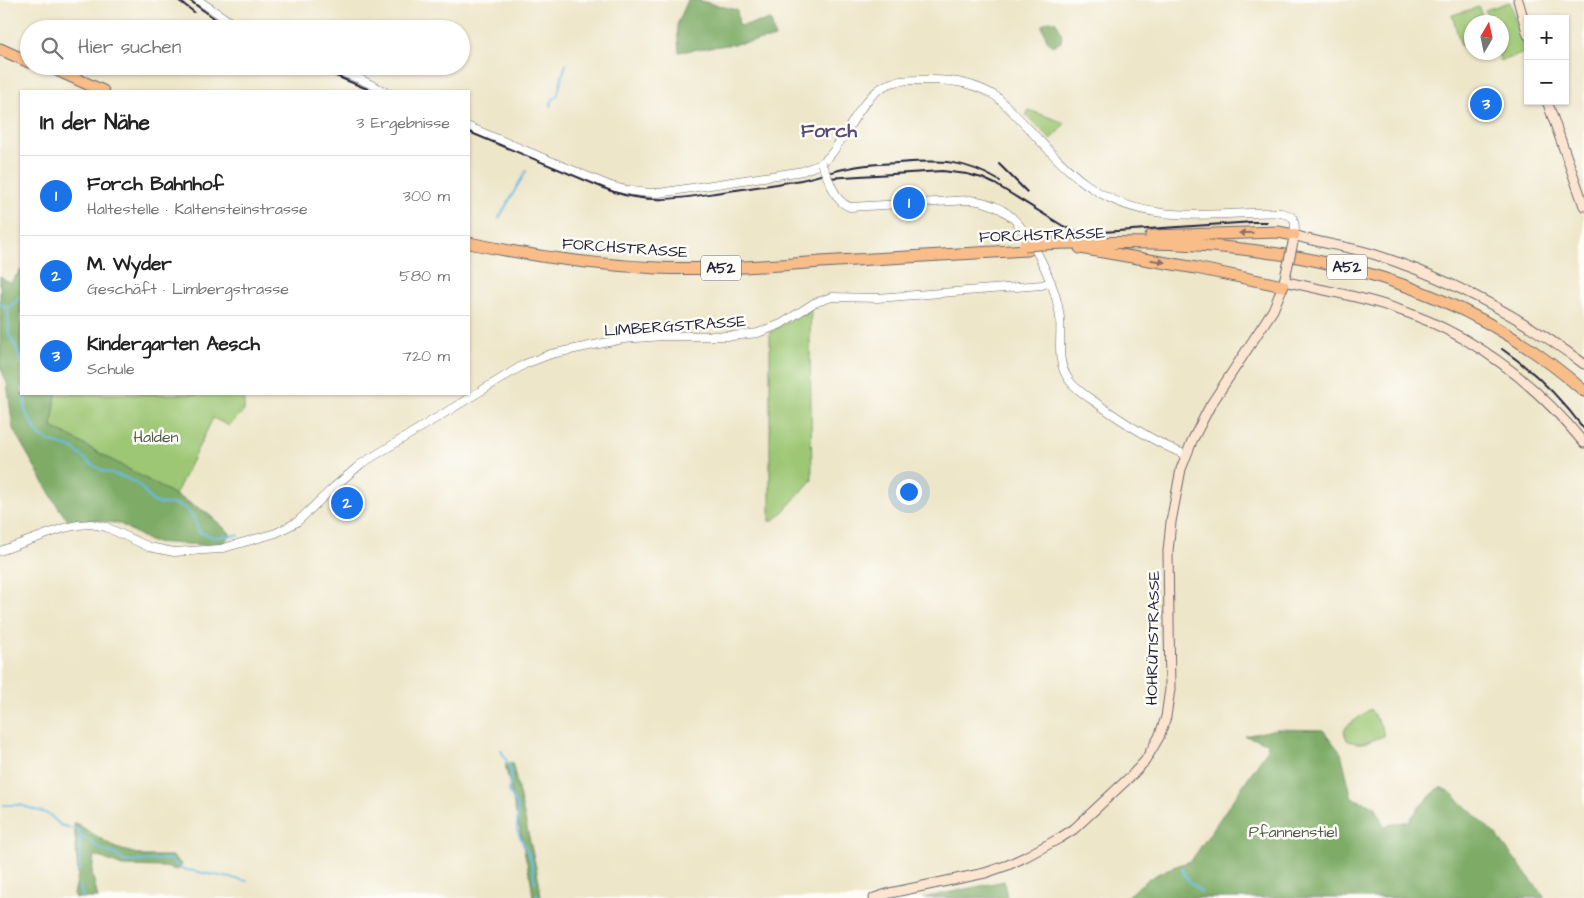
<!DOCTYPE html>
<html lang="de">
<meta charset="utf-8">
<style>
:root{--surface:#fff;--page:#f6f6f6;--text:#222;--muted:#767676;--line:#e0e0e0;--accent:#1a73e8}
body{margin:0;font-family:"Architects Daughter",sans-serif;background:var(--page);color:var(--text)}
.controls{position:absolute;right:15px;top:15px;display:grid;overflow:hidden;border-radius:0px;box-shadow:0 1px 4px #0004}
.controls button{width:45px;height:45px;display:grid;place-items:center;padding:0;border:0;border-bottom:1px solid var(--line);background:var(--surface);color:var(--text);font:25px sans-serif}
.compass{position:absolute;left:1464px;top:15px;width:45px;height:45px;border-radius:50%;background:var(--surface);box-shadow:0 1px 4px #0004;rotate:9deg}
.you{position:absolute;left:908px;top:491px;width:18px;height:18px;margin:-12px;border:4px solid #fff;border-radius:50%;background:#1a73e8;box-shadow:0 0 0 8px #1a73e833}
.badge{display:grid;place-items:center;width:32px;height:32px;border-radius:50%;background:var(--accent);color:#fff;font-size:16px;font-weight:700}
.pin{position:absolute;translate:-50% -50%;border:2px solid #fff;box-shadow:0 1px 5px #0006}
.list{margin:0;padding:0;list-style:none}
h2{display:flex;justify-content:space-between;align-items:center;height:65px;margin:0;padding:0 20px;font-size:21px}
h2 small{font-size:16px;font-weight:400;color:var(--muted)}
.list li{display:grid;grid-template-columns:32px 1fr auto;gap:15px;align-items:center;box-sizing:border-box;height:80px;padding:0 20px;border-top:1px solid var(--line)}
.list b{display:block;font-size:19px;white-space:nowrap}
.list p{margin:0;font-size:16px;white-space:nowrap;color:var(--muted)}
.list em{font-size:16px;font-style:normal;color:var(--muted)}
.icon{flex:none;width:28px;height:28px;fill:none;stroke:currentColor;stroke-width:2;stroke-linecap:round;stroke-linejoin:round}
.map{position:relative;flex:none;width:1584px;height:898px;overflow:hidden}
.search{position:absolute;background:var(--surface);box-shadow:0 1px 4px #0004;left:20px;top:20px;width:450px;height:55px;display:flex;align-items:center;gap:12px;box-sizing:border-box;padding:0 18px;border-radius:28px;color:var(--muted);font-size:19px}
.panel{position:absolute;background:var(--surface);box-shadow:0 1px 4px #0004;left:20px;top:90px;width:450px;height:305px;border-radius:0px}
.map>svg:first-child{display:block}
.green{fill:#9ec774;stroke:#607458}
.forest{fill:#7eac66;stroke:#506750}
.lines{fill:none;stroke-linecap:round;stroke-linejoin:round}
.stream{stroke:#69bbe4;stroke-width:2}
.tertiary-casing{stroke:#69676d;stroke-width:9}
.secondary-casing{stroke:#69676d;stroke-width:11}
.trunk-casing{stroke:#69676d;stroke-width:13}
.tertiary{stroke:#fff;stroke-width:8}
.secondary{stroke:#fce5d0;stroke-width:9}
.trunk{stroke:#f8bd89;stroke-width:11}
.rail{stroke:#22223b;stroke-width:2}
.tertiary-bridge-casing{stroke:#69676d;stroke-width:9;stroke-linecap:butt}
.secondary-bridge-casing{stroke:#69676d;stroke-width:11;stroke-linecap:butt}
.trunk-bridge-casing{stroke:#69676d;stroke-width:13;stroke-linecap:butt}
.tertiary-bridge{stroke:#fff;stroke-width:8}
.secondary-bridge{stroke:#fce5d0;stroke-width:9}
.trunk-bridge{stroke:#f8bd89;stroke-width:11}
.oneway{fill:#8d7062}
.labels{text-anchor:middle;stroke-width:5;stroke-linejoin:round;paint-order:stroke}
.shield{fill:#fdfcf7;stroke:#646373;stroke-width:1}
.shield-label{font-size:15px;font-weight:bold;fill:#22223b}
.street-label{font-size:16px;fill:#22223b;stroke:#fdfcf7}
.park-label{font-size:16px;fill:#4d5c4f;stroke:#fdfcf7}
.quarter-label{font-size:19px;font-weight:bold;fill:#594b74;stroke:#fdfcf7}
</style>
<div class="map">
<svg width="1584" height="898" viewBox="0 0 1584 898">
<rect width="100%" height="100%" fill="#fdfcf7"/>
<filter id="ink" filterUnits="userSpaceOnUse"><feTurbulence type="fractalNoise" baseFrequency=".02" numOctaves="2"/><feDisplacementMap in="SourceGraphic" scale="10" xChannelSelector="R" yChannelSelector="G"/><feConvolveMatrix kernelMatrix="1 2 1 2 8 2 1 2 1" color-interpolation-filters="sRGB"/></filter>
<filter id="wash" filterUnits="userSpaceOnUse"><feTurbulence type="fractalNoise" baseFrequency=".0096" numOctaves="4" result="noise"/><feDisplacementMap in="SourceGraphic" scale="20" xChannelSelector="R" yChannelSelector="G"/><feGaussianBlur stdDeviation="1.12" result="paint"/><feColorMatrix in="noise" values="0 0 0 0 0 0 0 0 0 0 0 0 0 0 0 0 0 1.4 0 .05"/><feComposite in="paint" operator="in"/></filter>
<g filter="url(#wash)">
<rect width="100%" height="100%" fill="#eee6c9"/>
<!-- green -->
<g class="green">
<path d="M1510,2L1525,53L1500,61L1498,53L1502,52V22H1489L1485,10Z"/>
<path d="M1479,7L1484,22H1472L1471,43L1461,46L1452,15Z"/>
<path d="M1029,110L1065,123L1051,140L1026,115Z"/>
<path d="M811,308L810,341L812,480L778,517L770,522V332Z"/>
<path d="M56,394H244V411L229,426L213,418L175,495L52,427Z"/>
<path d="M1370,709L1382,728L1384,736C1369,741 1362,747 1347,740L1344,732L1346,727Z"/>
</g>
<!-- forest -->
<g class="forest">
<path d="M688,0H697L737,10L739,26L771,20L775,38L679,52L677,25Z"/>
<path d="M1049,21L1056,22C1060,29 1063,34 1061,42L1052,46L1047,40L1042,26L1044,23Z"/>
<path d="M21,270V394H56L52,427L206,512L230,533L223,546L151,542L120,524L94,520L68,521L56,504L13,429L7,383L0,366V276L10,283Z"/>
<path d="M1277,729L1323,730L1341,753L1352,798L1375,806L1384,826L1409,821L1421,805L1440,787L1450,792L1496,835L1545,898H1125C1149,877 1161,870 1191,861L1267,750L1268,743L1245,736Z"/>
<path d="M512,762L539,881L541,898H533L531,881L505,764Z"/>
<path d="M74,822L116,848L144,856H172L182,865L178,870L164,867L122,866L94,855L92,873L98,898H76L74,895L78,874Z"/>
<path d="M1004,881L1007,898H923Z"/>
</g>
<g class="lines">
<!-- stream -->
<g class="stream">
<path d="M550,106L553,99L557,96C561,85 561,76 566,65"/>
<path d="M499,218L526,171"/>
<path d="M0,304L8,308L9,335L17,348L21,365"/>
<path d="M8,308L17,301L21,295"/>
<path d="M25,394V411L39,435L51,442L72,448L91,464L103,471L124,477L138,484L152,501L160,504H175L186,508L195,520L199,532L213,537L238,535"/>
<path d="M501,750L511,770L509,792L517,806V830L531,860L535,882"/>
<path d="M4,805H20L45,813L50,815L60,825L78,830L80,834L79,871"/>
<path d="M80,834L102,850L115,854L125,862L170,859L182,869L247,881"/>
<path d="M1182,868C1184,879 1194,886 1201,892"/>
<path d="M79,884L83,898"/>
<path d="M537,898V894"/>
</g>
</g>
</g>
<g filter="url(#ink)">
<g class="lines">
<!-- tertiary casing -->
<g class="tertiary-casing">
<g id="tertiary">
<path d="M198,0L241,29"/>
<path d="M324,66L360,79L384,91"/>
<path d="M469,127L608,185C625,191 641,193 659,193L803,171C808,168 815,167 820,164C828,159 834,151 838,144C852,125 864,96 886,85C899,79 917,80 931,80C956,80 976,84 997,97C1050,145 1078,201 1156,212C1187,217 1220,214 1251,213C1261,213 1271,212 1281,213C1285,214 1289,215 1292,217C1296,222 1295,230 1294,235"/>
<path d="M831,185C836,195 839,203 850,207L970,200C982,201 992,204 1002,210C1029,225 1057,288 1060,318C1062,340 1055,360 1069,380C1076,390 1088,397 1098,404C1126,424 1154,442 1186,455"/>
<path d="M0,551L64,528L78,525L91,524L106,527L149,547L174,552L220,549L276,533L297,522L334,487L361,464L525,364L551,354L623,339L663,336H732L758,333L781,324L814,303L832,297L877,298L1042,285L1051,282"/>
</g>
</g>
<!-- secondary casing -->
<g class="secondary-casing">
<g id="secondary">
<path d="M1518,0L1528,35"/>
<path d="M1547,101L1584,206"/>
<path d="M1293,242L1294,235C1320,244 1349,246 1376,255C1451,279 1521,317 1584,364"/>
<path d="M1284,281C1320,290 1356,295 1391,307C1470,332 1532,379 1584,443"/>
<path d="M874,898L890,893L985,873L1008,865L1025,857L1060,838L1074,829L1131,776L1145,761L1159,737L1166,717L1170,689L1168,551L1171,522L1181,469L1192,441L1210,406L1273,310L1283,286L1286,273"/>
</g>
</g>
<!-- trunk casing -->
<g class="trunk-casing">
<g id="trunk">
<path d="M0,49L29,62"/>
<path d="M48,66L103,91"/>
<path d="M1151,236L1278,232L1294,235"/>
<path d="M469,243C531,256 593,265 657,268C711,270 765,266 820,262C889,258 959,254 1028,250"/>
<path d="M1042,244C1239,236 1430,255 1584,391"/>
<path d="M1080,248L1196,268L1283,286"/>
</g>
</g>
<!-- tertiary -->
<use href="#tertiary" class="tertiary"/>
<!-- secondary -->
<use href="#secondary" class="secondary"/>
<!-- trunk -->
<use href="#trunk" class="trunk"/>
<!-- rail -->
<g class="rail">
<path d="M178,0L194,12"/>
<path d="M189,0L229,29"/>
<path d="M312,66L372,91"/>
<path d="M469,132L611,191C648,204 677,199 715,193C744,189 773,185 801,180C818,176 833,171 849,168C865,164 882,164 898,163C940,160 963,159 1000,181"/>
<path d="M999,164L1027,192"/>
<path d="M827,178L942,171L967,174L982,178L995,184L1063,226L1072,230L1087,233L1254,222"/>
<path d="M1248,222H1267"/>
<path d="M1502,349C1534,371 1561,398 1584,429"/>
</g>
<!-- tertiary-bridge casing -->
<g class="tertiary-bridge-casing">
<path id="tertiary-bridge" d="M821,163L831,185"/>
</g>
<!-- secondary-bridge casing -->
<g class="secondary-bridge-casing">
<path id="secondary-bridge" d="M1286,273L1293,243"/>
</g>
<!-- trunk-bridge casing -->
<g class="trunk-bridge-casing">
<path id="trunk-bridge" d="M1025,245L1042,244"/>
</g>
<!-- tertiary-bridge -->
<use href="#tertiary-bridge" class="tertiary-bridge"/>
<!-- secondary-bridge -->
<use href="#secondary-bridge" class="secondary-bridge"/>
<!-- trunk-bridge -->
<use href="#trunk-bridge" class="trunk-bridge"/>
</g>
<!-- one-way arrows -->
<defs><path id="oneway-solid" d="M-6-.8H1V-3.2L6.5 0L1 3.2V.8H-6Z" transform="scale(1.25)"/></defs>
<g class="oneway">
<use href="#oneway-solid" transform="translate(1246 233) rotate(178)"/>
<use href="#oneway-solid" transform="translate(1158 261) rotate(10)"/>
</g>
</g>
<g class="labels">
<!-- shield labels -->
<g class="shield">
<rect x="1327" y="254.5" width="40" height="25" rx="4"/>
<rect x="701" y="255.5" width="40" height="25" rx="4"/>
</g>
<g class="shield-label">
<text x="1347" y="272">A52</text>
<text x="721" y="273">A52</text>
</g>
<!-- street labels -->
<g class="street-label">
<text transform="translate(1042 234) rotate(-2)" y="6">FORCHSTRASSE</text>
<text transform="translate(625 247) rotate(4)" y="6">FORCHSTRASSE</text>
<text transform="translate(675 325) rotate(-4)" y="6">LIMBERGSTRASSE</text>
<text transform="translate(1152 638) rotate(-89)" y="6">HOHRÜTISTRASSE</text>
</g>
<!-- park labels -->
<g class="park-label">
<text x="156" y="442">Halden</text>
<text x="1293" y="837">Pfannenstiel</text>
</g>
<!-- quarter labels -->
<g class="quarter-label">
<text x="829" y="137">Forch</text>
</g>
</g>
</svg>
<div class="controls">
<button>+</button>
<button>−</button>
</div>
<svg class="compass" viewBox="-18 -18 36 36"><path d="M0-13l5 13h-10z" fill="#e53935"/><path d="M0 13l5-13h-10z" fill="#767676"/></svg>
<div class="you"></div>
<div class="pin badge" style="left:909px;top:203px">1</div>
<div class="pin badge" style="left:347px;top:503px">2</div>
<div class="pin badge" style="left:1486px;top:104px">3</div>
<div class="search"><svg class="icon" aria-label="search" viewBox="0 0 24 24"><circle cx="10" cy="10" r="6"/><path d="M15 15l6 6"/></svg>Hier suchen</div>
<section class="panel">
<h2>In der Nähe<small>3 Ergebnisse</small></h2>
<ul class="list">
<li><span class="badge">1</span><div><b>Forch Bahnhof</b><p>Haltestelle · Kaltensteinstrasse</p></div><em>300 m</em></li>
<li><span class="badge">2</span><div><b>M. Wyder</b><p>Geschäft · Limbergstrasse</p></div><em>580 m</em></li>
<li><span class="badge">3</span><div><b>Kindergarten Aesch</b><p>Schule</p></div><em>720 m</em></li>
</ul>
</section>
</div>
